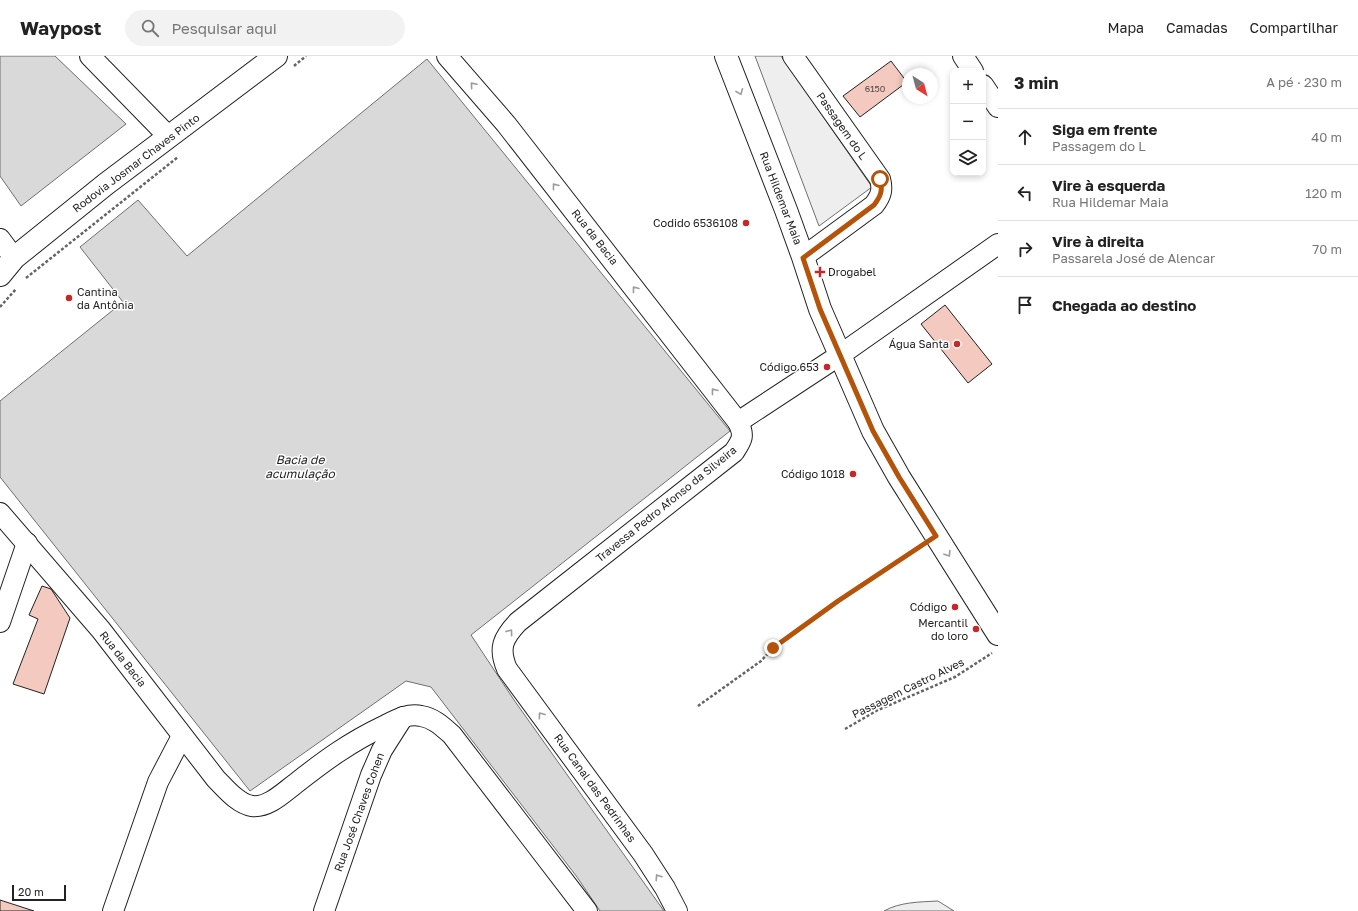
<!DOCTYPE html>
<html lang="pt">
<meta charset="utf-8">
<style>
:root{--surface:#fff;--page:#f2f2f2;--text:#222;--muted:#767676;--line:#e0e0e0}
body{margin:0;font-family:"Golos Text",sans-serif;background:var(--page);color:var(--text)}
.controls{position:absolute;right:12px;top:12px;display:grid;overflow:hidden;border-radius:8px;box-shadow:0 2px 6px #0003}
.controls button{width:36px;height:36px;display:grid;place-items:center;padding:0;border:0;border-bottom:1px solid var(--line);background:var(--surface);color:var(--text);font:20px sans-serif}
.compass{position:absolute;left:902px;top:12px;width:36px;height:36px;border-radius:50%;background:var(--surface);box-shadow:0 2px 6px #0003;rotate:144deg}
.scale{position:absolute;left:12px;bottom:10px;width:54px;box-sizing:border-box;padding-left:4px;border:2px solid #222;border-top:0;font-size:11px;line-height:14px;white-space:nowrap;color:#222;-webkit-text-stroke:3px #fff;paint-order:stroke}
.stop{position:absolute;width:12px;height:12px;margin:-9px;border:3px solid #b45309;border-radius:50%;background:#fff}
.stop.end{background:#b45309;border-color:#fff;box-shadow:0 1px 4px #0008}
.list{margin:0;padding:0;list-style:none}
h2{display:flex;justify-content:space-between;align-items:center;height:52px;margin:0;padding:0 16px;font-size:17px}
h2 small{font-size:13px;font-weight:400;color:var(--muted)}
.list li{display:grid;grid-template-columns:26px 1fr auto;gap:12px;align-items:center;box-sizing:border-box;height:56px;padding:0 16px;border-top:1px solid var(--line)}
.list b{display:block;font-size:15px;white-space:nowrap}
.list p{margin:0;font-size:13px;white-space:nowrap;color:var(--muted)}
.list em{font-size:13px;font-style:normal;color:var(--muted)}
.icon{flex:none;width:22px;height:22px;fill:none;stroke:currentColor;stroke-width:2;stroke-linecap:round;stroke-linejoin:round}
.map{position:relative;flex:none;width:998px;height:855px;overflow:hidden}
header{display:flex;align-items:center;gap:24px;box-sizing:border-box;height:56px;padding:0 20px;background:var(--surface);border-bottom:1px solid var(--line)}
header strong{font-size:19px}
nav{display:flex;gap:22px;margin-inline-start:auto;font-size:14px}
.search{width:280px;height:36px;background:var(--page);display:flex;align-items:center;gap:10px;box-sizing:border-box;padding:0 14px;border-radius:22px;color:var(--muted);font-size:15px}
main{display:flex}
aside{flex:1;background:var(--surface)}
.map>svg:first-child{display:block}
.green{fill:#eee;stroke:#6f6f6f}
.water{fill:#d9d9d9;stroke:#6f6f6f}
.building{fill:#f3c9c0;stroke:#222}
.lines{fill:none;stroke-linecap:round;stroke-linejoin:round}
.minor-casing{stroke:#222;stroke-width:22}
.major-casing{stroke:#222;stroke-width:24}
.path{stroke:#646464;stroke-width:2.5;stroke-dasharray:3 2;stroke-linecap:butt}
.minor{stroke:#fff;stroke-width:20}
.major{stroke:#fff;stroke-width:22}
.oneway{stroke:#9c9c9c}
.route{stroke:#b45309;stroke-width:5}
.poi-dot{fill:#c62828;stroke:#fff;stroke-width:1.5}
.labels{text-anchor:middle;stroke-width:3;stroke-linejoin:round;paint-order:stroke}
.number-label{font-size:9px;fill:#564c4a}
.street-label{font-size:11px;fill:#222;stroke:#fff}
.poi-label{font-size:11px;fill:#222;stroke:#fff;text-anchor:end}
.water-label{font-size:12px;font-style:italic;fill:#222;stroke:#fff}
</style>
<header>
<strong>Waypost</strong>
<div class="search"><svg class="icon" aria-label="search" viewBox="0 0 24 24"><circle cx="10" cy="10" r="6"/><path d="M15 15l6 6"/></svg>Pesquisar aqui</div>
<nav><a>Mapa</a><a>Camadas</a><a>Compartilhar</a></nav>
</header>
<main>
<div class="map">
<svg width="998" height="855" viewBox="0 0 998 855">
<rect width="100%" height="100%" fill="#fff"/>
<!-- green -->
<g class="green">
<path d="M755,0H781L872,131L819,170Z"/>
<path d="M938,845L954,855H884C900,846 919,846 938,845Z"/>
</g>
<!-- water -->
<g class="water">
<path d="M0,0H55L126,68L21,150L0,120Z"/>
<path d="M427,3L730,375L471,579L514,644L664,855H600L577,821L431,631L406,625L250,735L0,421V345L123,246L80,191L138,144L187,200Z"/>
</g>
<!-- building -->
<g class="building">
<path d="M891,5L907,26L860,61L843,40Z"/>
<path d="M945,249L992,308L968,327L921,268Z"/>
<path d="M42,530L51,533L70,562L44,638L13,628L38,563L29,559Z"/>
<path d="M0,844L34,855H0Z"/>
</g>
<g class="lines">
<!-- minor casing -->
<g class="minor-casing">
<g id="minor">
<path d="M90,0L169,81"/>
<path d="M447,0L506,68L738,366C745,380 742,384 734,396L518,566C503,582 498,592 507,613L643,798L665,832L677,855"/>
<path d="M793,0L880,123C883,134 881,140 874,149L803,201"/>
<path d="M963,0L973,15"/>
<path d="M983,29L998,51"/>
<path d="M0,183L14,202"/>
<path d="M738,366L840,299L998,188"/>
<path d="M0,457L101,574L216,723C226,733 238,748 252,750C268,752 283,737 295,728C324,705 350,686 384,670C396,664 408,657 421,660C434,662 443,671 452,679L587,855"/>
<path d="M0,566L27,487"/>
<path d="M113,855L158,726L182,680"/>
<path d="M324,855L371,719L382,694L403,661"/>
</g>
</g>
<!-- major casing -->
<g class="major-casing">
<g id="major">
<path d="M726,0L786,154L803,201L820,253L873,375L899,421L998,578"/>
<path d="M0,219L14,202L106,128L276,0"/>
</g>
</g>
<!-- path -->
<g class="path">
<path d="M294,10L306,0"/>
<path d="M26,222L178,101"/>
<path d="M0,251L16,233"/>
<path d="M698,650L761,605L773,592L839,545L921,490"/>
<path d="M845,673L878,654L955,621L992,597"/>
</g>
<!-- minor -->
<use href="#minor" class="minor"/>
<!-- major -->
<use href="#major" class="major"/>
</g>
<!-- one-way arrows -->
<defs><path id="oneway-chevron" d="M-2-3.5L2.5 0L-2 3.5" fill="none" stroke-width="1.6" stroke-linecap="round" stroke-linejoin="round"/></defs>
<g class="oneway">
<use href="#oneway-chevron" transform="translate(473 29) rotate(-131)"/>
<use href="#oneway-chevron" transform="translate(740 36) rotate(68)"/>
<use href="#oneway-chevron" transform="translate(555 130) rotate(-128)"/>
<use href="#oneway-chevron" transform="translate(635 233) rotate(-128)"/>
<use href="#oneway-chevron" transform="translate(714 335) rotate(-128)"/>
<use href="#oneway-chevron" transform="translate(948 498) rotate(58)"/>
<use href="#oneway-chevron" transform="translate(510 576) rotate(-54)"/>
<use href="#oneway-chevron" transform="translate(541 659) rotate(-126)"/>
<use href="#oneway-chevron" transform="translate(658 821) rotate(-123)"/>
</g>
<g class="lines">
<!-- route -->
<path class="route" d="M773,592L838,545L936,480L899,421L873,375L820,253L803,202L874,149C881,140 883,134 880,123"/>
</g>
<!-- markers -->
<g class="poi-dot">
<circle cx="746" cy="167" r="4"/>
<path d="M818 210h4v4h4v4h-4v4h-4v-4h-4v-4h4z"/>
<circle cx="69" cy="242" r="4"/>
<circle cx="957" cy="288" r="4"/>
<circle cx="827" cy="311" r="4"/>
<circle cx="853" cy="418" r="4"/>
<circle cx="955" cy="551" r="4"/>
<circle cx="976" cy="573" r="4"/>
</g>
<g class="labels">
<!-- number labels -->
<g class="number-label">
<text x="875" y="36">6150</text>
</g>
<!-- street labels -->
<g class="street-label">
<text transform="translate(842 70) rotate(55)" y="4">Passagem do L</text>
<text transform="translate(136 107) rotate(-37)" y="4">Rodovia Josmar Chaves Pinto</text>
<text transform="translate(781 142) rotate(69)" y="4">Rua Hildemar Maia</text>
<text transform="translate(595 181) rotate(52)" y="4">Rua da Bacia</text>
<text transform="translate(666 448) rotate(-39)" y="4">Travessa Pedro Afonso da Silveira</text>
<text transform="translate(123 603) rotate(52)" y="4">Rua da Bacia</text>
<text transform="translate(908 632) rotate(-26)" y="4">Passagem Castro Alves</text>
<text transform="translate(595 732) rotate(54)" y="4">Rua Canal das Pedrinhas</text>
<text transform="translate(359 756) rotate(-70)" y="4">Rua José Chaves Cohen</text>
</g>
<!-- poi labels -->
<g class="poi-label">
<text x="738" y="171">Codido 6536108</text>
<text x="828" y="220" text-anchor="start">Drogabel</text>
<text x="77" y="240" text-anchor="start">Cantina<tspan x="77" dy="13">da Antônia</tspan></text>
<text x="949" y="292">Água Santa</text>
<text x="819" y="315">Código 653</text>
<text x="845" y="422">Código 1018</text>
<text x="947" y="555">Código</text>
<text x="968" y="571">Mercantil<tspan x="968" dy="13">do loro</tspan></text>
</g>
<!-- water labels -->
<g class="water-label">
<text x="300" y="408">Bacia de<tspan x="300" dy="14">acumulação</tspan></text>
</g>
</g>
</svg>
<div class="controls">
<button>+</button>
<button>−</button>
<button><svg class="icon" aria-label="layers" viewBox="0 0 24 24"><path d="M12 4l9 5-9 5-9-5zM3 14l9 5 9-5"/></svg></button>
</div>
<svg class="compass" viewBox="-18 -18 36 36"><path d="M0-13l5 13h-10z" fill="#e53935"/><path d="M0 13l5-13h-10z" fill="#767676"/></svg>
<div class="scale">20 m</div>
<div class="stop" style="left:880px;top:123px"></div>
<div class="stop end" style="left:773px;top:592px"></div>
</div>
<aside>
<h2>3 min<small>A pé · 230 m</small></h2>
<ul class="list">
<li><svg class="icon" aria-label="ahead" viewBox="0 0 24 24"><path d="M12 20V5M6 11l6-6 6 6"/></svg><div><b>Siga em frente</b><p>Passagem do L</p></div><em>40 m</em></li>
<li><svg class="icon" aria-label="left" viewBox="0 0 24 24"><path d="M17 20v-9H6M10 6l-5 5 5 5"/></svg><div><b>Vire à esquerda</b><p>Rua Hildemar Maia</p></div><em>120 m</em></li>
<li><svg class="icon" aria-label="right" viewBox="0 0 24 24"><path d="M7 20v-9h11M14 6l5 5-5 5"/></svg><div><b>Vire à direita</b><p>Passarela José de Alencar</p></div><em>70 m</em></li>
<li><svg class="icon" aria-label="arrive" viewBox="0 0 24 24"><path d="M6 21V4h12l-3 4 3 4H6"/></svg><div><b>Chegada ao destino</b></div></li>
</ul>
</aside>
</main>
